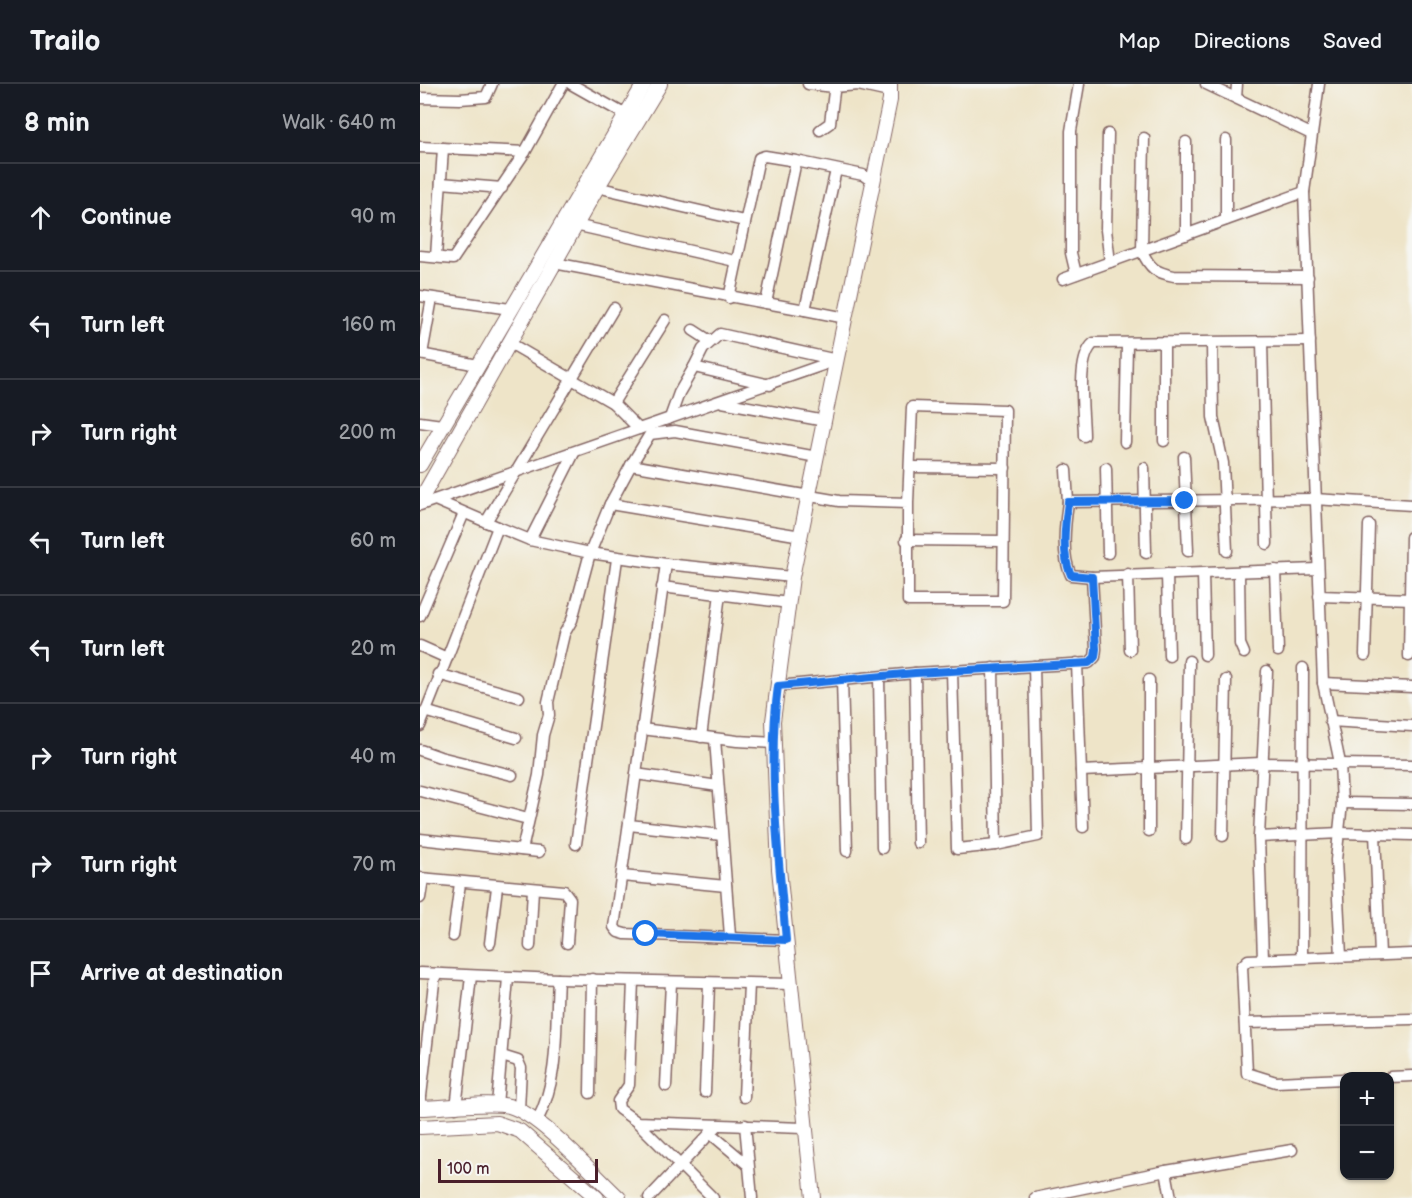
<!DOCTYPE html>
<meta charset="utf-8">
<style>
:root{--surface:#171b24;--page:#20242c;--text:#f1f3f6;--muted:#9ea1a6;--line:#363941}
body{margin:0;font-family:"Balsamiq Sans",sans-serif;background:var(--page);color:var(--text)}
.controls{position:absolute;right:18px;bottom:18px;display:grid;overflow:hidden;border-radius:12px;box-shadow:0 2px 4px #0004}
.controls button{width:54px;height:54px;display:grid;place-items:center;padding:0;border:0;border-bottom:2px solid var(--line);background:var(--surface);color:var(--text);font:30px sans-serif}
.scale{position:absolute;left:18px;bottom:15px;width:160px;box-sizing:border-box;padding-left:6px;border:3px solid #4a1f2b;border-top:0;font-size:16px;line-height:21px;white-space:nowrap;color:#4a1f2b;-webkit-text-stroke:4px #f6f6f2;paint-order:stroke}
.stop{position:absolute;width:18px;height:18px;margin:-14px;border:4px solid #1a73e8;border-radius:50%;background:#fff}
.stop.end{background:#1a73e8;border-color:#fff;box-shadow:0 2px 6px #0008}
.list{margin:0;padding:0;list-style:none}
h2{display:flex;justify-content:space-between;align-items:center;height:78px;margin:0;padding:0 24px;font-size:26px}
h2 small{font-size:20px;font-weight:400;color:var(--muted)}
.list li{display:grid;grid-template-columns:39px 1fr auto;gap:18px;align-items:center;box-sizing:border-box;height:108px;padding:0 24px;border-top:2px solid var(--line)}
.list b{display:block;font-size:22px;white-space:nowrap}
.list em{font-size:20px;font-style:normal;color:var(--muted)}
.icon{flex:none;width:33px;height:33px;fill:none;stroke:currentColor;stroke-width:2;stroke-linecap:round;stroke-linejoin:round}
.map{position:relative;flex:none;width:992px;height:1114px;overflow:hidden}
header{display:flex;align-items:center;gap:36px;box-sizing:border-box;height:84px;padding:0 30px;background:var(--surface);border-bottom:2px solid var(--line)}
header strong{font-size:28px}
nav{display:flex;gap:33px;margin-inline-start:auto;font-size:21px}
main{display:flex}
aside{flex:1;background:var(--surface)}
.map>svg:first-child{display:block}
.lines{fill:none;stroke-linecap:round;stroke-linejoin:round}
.minor-casing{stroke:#836462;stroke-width:13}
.tertiary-casing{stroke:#836462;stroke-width:16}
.minor{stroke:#fff;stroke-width:10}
.tertiary{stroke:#fff;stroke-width:14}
.route{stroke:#1a73e8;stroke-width:8}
</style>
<header>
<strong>Trailo</strong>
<nav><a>Map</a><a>Directions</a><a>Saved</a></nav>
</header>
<main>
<aside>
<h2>8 min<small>Walk · 640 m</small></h2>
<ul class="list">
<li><svg class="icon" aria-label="ahead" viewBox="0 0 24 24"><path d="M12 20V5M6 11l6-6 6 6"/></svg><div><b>Continue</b></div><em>90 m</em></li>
<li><svg class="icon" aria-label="left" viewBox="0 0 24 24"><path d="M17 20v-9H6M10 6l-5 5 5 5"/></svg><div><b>Turn left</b></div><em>160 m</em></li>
<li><svg class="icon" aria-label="right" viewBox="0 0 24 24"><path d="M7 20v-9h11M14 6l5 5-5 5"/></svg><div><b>Turn right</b></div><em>200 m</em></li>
<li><svg class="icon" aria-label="left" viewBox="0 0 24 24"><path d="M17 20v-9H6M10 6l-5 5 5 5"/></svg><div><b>Turn left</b></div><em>60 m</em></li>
<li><svg class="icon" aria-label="left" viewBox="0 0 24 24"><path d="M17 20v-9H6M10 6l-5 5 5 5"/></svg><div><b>Turn left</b></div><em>20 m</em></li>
<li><svg class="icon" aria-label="right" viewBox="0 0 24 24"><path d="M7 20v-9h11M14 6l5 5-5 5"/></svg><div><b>Turn right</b></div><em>40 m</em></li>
<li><svg class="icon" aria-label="right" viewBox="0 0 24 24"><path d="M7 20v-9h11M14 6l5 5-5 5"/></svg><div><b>Turn right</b></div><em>70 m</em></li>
<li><svg class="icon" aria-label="arrive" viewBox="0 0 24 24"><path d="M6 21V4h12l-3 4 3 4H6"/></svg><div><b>Arrive at destination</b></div></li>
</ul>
</aside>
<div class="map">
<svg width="992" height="1114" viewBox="0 0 992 1114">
<rect width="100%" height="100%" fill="#f6f6f2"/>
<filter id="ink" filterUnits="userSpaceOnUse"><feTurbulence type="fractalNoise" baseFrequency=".0167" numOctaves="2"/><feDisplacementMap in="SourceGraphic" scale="12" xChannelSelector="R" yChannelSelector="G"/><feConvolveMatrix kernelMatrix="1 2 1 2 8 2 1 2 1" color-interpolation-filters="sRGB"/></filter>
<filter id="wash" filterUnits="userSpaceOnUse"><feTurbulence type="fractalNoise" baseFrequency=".008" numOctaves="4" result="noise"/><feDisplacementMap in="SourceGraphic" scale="24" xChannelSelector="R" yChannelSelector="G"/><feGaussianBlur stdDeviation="1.35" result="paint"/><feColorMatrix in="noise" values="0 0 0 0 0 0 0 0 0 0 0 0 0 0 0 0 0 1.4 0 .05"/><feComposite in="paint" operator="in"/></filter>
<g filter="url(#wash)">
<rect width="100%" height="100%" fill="#eee4c8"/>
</g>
<g filter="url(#ink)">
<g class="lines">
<!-- minor casing -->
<g class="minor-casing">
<g id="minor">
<path d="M151,0L206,31"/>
<path d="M388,0L414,3L438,1L469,8"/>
<path d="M786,0L891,50"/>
<path d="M899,0L884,108L903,599L920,679L922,719L916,776L921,872"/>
<path d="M0,14L40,15L66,13L72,0"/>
<path d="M816,14L817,0"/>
<path d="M400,46L410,39L415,0"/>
<path d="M688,50L686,146L690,178"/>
<path d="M724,54L722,167C730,185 735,188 754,192L888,193"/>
<path d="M766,58V151"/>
<path d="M0,63L105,68"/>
<path d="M416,86L385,226L426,234"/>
<path d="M21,99L82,104"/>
<path d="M172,102L324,137"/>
<path d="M806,136V56"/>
<path d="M155,141L315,177"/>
<path d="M0,172L33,175L105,68L143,0"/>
<path d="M16,173L23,64"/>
<path d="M134,179L346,219"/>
<path d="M656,190L651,169V47L659,0"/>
<path d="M643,195L884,108"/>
<path d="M0,212L90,225"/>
<path d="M309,214L339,74L345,72L376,77"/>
<path d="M385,226L346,219L376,77L443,91L453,98"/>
<path d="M273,246L290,257"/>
<path d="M88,258L193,319L219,345"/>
<path d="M842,258L847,460"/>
<path d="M792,259L793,333L803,379L807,467"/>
<path d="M0,270L58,281"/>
<path d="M2,270L12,214"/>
<path d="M274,283L283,265L300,250L417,276"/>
<path d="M302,318L405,337"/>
<path d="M193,319L245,236"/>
<path d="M250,334L259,309L274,283L350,301"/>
<path d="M0,338L22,341"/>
<path d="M664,352C664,329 655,274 674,259L890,257"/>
<path d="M744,357V260"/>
<path d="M705,358L707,261"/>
<path d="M764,373L768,467"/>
<path d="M211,381L230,350L255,347L397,373"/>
<path d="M491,383L585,384"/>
<path d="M686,384L688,469"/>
<path d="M724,384L726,469"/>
<path d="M646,386L648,418"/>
<path d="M190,420L381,452"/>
<path d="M0,421L417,276"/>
<path d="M66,438L194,224"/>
<path d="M78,443L110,456L154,369"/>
<path d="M486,456L583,457"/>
<path d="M246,480L194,843L198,848L205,850L366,856"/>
<path d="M897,485L672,493L651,491C641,471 645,440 648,418L894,415L992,421"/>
<path d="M855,486L858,567"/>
<path d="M819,488L820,560L824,569"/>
<path d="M708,490L710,566"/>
<path d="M747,490L749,572"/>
<path d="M783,490L785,571"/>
<path d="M372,493L246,480L170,469L190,420L211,381L419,417L488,419V517H583L585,326L492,323L488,419"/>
<path d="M242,503L369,519"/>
<path d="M899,512L992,515"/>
<path d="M0,532L44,429"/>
<path d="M0,562L27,574L78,443L15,416"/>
<path d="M945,571L949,441"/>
<path d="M989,572L991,453"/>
<path d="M657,579L663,743"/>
<path d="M573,584L576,761"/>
<path d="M532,587L537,765L576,761L618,752L614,582"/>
<path d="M495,589L669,579L675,573L676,565L672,493"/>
<path d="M18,590L99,613"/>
<path d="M459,593L462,764"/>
<path d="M422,596L427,767"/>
<path d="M903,599L992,603"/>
<path d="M358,602L495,589L498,759"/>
<path d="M5,627L96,654"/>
<path d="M910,637L992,642"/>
<path d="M0,642L27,574"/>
<path d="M222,645L317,657L354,659"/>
<path d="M281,653L300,510"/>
<path d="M295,655L310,852"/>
<path d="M0,666L20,673L92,691"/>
<path d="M661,687L841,679L992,681"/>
<path d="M216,690L298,702"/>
<path d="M0,707L108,735"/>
<path d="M922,719L992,720"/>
<path d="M209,741L302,751"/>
<path d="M729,747V596"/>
<path d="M955,749L960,871"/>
<path d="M803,752L806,596"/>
<path d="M839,753L920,749L992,751"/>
<path d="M0,755L119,768"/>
<path d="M766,755L769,577"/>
<path d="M156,760L197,475"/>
<path d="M102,766L119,691L123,651L129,631L128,618L144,550L152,536L170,469L110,456"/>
<path d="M202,792L306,802"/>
<path d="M0,794L144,807L150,815L147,859"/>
<path d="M0,814L3,795"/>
<path d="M33,852L40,799"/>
<path d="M70,859L77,803"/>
<path d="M110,862L113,805"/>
<path d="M882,873L883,584"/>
<path d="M843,875L839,753L847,587"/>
<path d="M0,889L138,895L371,900"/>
<path d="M213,897L209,1001L198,1017L199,1025L217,1038L383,1044"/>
<path d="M825,939L992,935"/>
<path d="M82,972L98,977L101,984L99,1026"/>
<path d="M970,993L992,992"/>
<path d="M924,995L856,998L827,989L822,882L828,876L992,870"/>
<path d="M246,1002L251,899"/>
<path d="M285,1008L289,900"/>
<path d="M170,1009L172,895"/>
<path d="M324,1013L329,900"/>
<path d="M0,1021L15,890"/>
<path d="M77,1021L88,894"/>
<path d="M36,1024L51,892"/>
<path d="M117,1037C140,994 135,944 138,895"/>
<path d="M217,1038L293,1114"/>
<path d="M325,1041L332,1114"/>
<path d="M290,1049L328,1081"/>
<path d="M746,1087L872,1066"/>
<path d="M229,1114L298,1041"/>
<path d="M615,1114L746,1087L751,1114"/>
</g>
</g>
<!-- tertiary casing -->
<g class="tertiary-casing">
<g id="tertiary">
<path d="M0,381L224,0"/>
<path d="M0,417L177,104L240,0"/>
<path d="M0,1024C24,1024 67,1017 89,1022C120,1030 174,1091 199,1114"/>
<path d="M0,1043L77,1039L100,1047L177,1114"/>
<path d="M393,1114L359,785L353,637L372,493L470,16V0"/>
</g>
</g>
<!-- minor -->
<use href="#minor" class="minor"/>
<!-- tertiary -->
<use href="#tertiary" class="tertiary"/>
</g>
</g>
<g class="lines" filter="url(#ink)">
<!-- route -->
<path class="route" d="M226,850L366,856C359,775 347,682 358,602L495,589L669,579L675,573L676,565L672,493L651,491C641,470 645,440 648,418L765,417"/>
</g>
</svg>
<div class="controls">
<button>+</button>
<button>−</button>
</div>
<div class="scale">100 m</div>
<div class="stop" style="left:226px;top:850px"></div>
<div class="stop end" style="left:765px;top:417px"></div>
</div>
</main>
